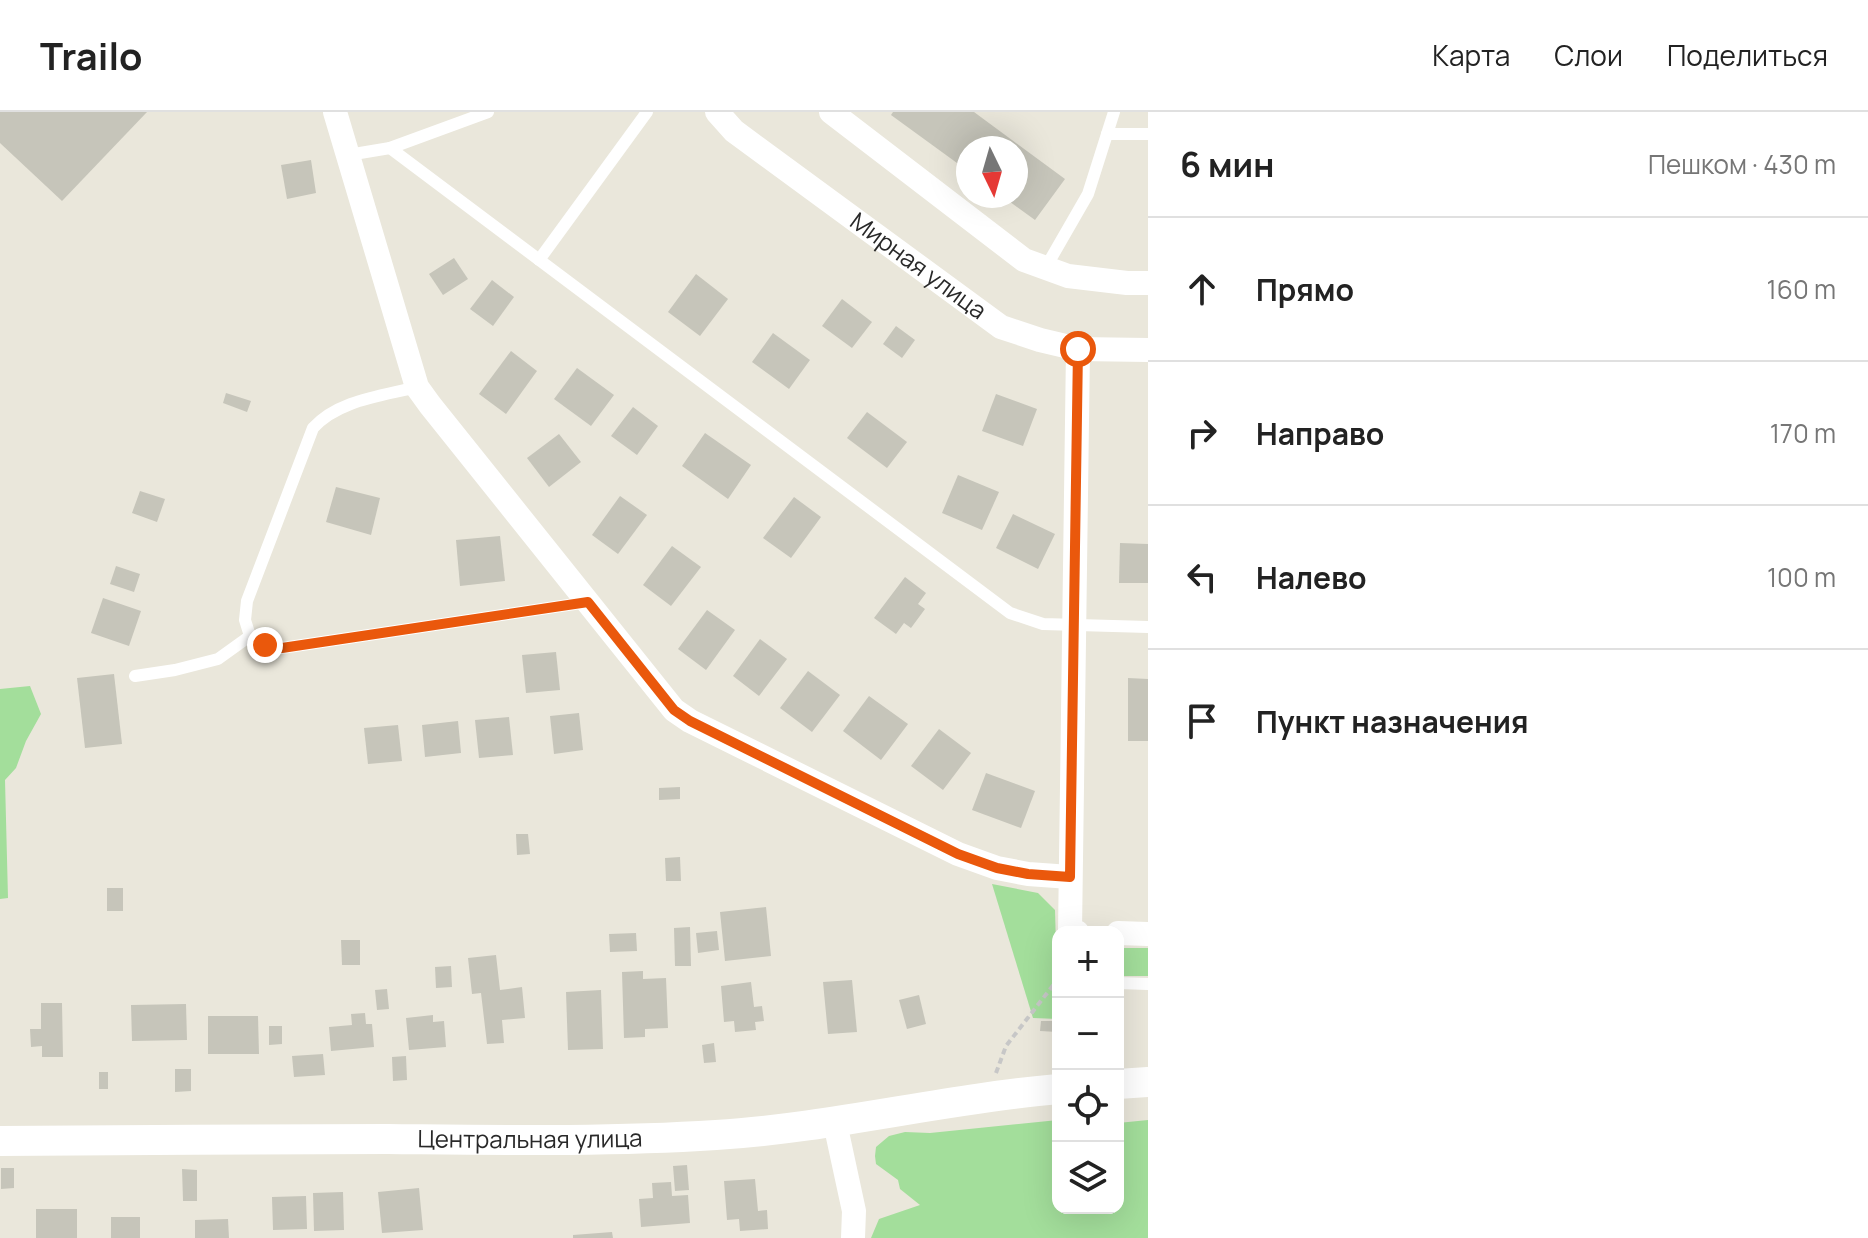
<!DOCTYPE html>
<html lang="ru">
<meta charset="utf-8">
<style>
:root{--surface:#fff;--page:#f6f6f6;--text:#222;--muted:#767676;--line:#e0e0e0}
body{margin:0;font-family:Manrope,sans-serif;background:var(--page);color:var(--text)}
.controls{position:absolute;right:24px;bottom:24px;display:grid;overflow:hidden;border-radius:16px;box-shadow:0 8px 32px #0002}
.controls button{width:72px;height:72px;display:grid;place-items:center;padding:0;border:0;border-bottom:2px solid var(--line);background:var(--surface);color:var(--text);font:40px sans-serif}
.compass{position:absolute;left:956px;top:24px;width:72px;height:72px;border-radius:50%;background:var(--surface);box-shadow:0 8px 32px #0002;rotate:175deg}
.stop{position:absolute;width:24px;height:24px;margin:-18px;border:6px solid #ea580c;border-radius:50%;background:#fff}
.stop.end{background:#ea580c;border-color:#fff;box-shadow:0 2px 8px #0008}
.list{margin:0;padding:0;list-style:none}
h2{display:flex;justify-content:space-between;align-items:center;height:104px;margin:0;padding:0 32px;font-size:34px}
h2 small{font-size:26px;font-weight:400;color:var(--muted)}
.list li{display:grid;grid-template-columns:52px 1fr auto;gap:24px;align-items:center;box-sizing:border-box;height:144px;padding:0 32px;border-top:2px solid var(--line)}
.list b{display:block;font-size:30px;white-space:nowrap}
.list em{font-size:26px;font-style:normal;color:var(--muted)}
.icon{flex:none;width:44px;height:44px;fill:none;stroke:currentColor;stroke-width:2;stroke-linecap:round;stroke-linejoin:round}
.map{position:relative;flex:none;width:1148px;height:1126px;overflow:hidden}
header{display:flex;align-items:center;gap:48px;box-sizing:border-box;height:112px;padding:0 40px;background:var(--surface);border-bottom:2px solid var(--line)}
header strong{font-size:38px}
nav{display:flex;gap:44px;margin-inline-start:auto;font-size:28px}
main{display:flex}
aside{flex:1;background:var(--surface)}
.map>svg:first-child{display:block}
.green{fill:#a3de9b}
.building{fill:#c6c5ba}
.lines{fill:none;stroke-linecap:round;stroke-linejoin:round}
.path{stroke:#c7c7c7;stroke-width:4;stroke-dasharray:6 4;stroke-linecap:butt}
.service{stroke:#fff;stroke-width:12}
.minor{stroke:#fff;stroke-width:24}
.tertiary{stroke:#fff;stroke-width:30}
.route{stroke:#ea580c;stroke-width:10}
.labels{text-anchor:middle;stroke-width:6;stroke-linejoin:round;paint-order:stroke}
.street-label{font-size:24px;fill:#292929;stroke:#fff}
</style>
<header>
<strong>Trailo</strong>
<nav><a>Карта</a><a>Слои</a><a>Поделиться</a></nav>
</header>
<main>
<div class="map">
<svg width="1148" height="1126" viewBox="0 0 1148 1126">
<rect width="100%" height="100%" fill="#eae7db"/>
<!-- green -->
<g class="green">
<path d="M30,574L41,602L26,629L16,656L5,668L8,786L0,787V577Z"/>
<path d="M992,772L1038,781L1055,798L1058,907L1033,906Z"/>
<rect x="1118" y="836" width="30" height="28"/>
<path d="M1058,1008V1096H1118V1011L1148,1008V1126H871L879,1107L920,1093L900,1077L898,1068L876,1052L875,1044L876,1035L889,1024L905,1020L930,1021Z"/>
</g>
<!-- building -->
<g class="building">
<path d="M0,0H147L62,89L0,31Z"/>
<path d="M893,0H974L1065,67L1035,108L1002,84H1016V36H968V59L891,3Z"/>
<path d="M311,48L316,81L287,87L281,53Z"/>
<path d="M454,146L468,167L443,183L429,162Z"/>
<path d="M696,162L728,187L700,224L668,200Z"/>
<path d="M492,168L514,185L493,214L470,197Z"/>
<path d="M842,187L872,210L852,236L822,214Z"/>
<path d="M896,214L915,228L902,246L883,232Z"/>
<path d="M773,221L810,248L789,277L752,250Z"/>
<path d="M511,239L537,259L506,302L479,282Z"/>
<path d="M577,256L614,283L591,314L554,287Z"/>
<path d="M226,281L251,289L247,300L223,291Z"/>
<path d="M996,282L1037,297L1023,334L982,319Z"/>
<path d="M633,295L658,314L637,343L611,324Z"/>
<path d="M867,300L907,330L887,356L847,326Z"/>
<path d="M705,321L751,353L728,387L682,354Z"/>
<path d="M559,322L581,350L549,375L527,346Z"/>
<path d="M958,363L999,380L982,418L942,401Z"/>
<path d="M336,375L380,386L371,423L326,410Z"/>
<path d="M140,379L165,387L157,410L132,401Z"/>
<path d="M620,384L647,403L618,442L592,423Z"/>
<path d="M794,385L821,405L791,446L763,426Z"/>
<path d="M1013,402L1055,422L1038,457L996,436Z"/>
<path d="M500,424L505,469L460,474L456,428Z"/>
<path d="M1120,431L1148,432V471H1119Z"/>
<path d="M672,434L701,455L671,494L643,473Z"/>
<path d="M116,454L140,462L134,480L110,472Z"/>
<path d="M905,465L926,481L918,492L925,497L911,516L904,511L896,522L874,506Z"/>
<path d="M103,486L141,499L129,534L91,521Z"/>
<path d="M707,498L735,518L706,558L678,537Z"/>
<path d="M760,527L787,547L759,584L733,564Z"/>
<path d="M556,540L560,578L526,581L522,543Z"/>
<path d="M808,559L840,583L812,620L780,596Z"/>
<path d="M114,562L122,632L85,636L77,566Z"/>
<path d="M1128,566L1148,567V629H1128Z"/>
<path d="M869,584L908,612L881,648L843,619Z"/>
<path d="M579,601L583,638L554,642L550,604Z"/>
<path d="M509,605L513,643L479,646L475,608Z"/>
<path d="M458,609L461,641L425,645L422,613Z"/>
<path d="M398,613L402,649L368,652L364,616Z"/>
<path d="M939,617L971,641L943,678L911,654Z"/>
<path d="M986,661L1035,679L1021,716L972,698Z"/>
<path d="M680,675V687L659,688V676Z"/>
<path d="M516,722H528L530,742L517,743Z"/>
<path d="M680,745L681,769H666L665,746Z"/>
<rect x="107" y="776" width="16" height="23"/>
<path d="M766,795L771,844L725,849L720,800Z"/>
<path d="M690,815L691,854H675L674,816Z"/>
<path d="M717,819L719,838L698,841L696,821Z"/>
<path d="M636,821L637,839L610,840L609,822Z"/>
<path d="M341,828H360V853H342Z"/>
<path d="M496,843L500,878L522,875L525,906L502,908L504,931L487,932L481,881L472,882L468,846Z"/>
<path d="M451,854L452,875L436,876L435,855Z"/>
<path d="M643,859V867L666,866L668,916L645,917V925L624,926L622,860Z"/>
<path d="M852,868L857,920L828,922L823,870Z"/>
<path d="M751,870L754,895L762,894L764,909L755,910L756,918L735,920L734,909L724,910L721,874Z"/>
<path d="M387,877L389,897L377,898L375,878Z"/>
<path d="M601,878L603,937L568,938L566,880Z"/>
<path d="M919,883L926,912L907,917L899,888Z"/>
<path d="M41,891H62L63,945H42V934L31,935L30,917H41Z"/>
<path d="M186,892L187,928L132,929L131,893Z"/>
<path d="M365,901L366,912H372L374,935L331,939L329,915L352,913L351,902Z"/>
<path d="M433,903V910L444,909L446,935L409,938L406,906Z"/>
<path d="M208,904H258L259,942H208Z"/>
<path d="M1041,909H1058V920L1040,919Z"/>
<path d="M269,914H282V932L269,933Z"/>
<path d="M714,931L716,950L704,951L702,933Z"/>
<path d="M323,942L325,963L294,965L292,944Z"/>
<path d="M406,944L407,968L393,969L392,945Z"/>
<path d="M175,957H191V979L175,980Z"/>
<rect x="99" y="960" width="9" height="17"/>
<path d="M687,1053L689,1078L675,1079L673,1054Z"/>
<path d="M1,1056H14V1076L1,1077Z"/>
<path d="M182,1057L197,1058V1089H183Z"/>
<path d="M755,1067L758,1099L767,1098L768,1117L740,1119L739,1107L727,1108L724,1069Z"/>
<path d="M671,1070L672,1084L688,1083L690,1111L641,1115L639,1087L653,1086L652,1071Z"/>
<path d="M419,1076L423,1118L382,1121L378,1080Z"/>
<path d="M343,1080L344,1118L314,1119L313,1081Z"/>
<path d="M306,1084L307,1117L273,1118L272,1085Z"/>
<rect x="36" y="1097" width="41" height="29"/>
<rect x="111" y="1105" width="29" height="21"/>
<path d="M228,1107L229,1126H195V1108Z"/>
<path d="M612,1120L613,1126H573V1123Z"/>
</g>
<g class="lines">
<!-- path -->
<path class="path" d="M996,961L1006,934L1058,867"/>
<!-- service -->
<g class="service">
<path d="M1107,22H1148"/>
<path d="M390,36L1010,501L1043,512L1148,515"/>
<path d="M348,43L390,36L488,0"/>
<path d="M539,148L647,0"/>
<path d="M1046,155L1088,82L1114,0"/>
<path d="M417,275C382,284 338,288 313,316L247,489L245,508L250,524L265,533L282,536L588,490"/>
<path d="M135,564L175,558L218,547L250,524"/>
<path d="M1118,871L1148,872"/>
</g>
<!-- minor -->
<g class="minor">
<path d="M335,0L417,275L430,293L674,598L690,609L958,742L997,756L1028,762L1070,765"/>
<path id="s1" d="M717,0L734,19L1001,215L1040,228L1078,237L1148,238"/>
<path d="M831,0L1024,148L1068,164L1127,171H1148"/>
<path d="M1077,820H1070L1078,237"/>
<path d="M1118,821L1148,822"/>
<path d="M835,1011L854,1099L853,1126"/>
</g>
<!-- tertiary -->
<g class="tertiary">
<path d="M1118,972L1148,970"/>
<path id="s2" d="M0,1029C129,1028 259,1027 388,1027C497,1028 607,1030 716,1023C831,1016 943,987 1058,977"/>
</g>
</g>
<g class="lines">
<!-- route -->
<path class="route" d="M265,533L282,536L588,490L674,598L690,609L958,742L997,756L1028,762L1070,765L1078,237"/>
</g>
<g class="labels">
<!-- street labels -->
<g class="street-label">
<text dy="8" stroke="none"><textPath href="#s1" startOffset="254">Мирная улица</textPath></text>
<text dy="8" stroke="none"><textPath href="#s2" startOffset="530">Центральная улица</textPath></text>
</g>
</g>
</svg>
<div class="controls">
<button>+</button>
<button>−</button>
<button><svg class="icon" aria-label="locate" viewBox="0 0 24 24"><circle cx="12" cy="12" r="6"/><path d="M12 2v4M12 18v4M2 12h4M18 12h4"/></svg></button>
<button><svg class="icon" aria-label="layers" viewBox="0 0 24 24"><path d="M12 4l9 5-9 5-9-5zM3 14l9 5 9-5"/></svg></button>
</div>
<svg class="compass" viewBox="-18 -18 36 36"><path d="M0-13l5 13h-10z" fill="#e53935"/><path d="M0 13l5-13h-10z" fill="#767676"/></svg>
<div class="stop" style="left:1078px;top:237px"></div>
<div class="stop end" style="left:265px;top:533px"></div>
</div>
<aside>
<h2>6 мин<small>Пешком · 430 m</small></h2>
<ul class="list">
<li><svg class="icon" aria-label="ahead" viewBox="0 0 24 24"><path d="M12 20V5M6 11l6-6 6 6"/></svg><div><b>Прямо</b></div><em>160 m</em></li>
<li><svg class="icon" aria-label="right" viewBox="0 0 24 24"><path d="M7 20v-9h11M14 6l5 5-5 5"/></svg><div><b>Направо</b></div><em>170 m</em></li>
<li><svg class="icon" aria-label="left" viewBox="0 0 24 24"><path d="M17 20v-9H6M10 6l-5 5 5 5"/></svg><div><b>Налево</b></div><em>100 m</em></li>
<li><svg class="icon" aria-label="arrive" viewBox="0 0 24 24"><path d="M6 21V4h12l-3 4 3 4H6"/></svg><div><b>Пункт назначения</b></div></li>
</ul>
</aside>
</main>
